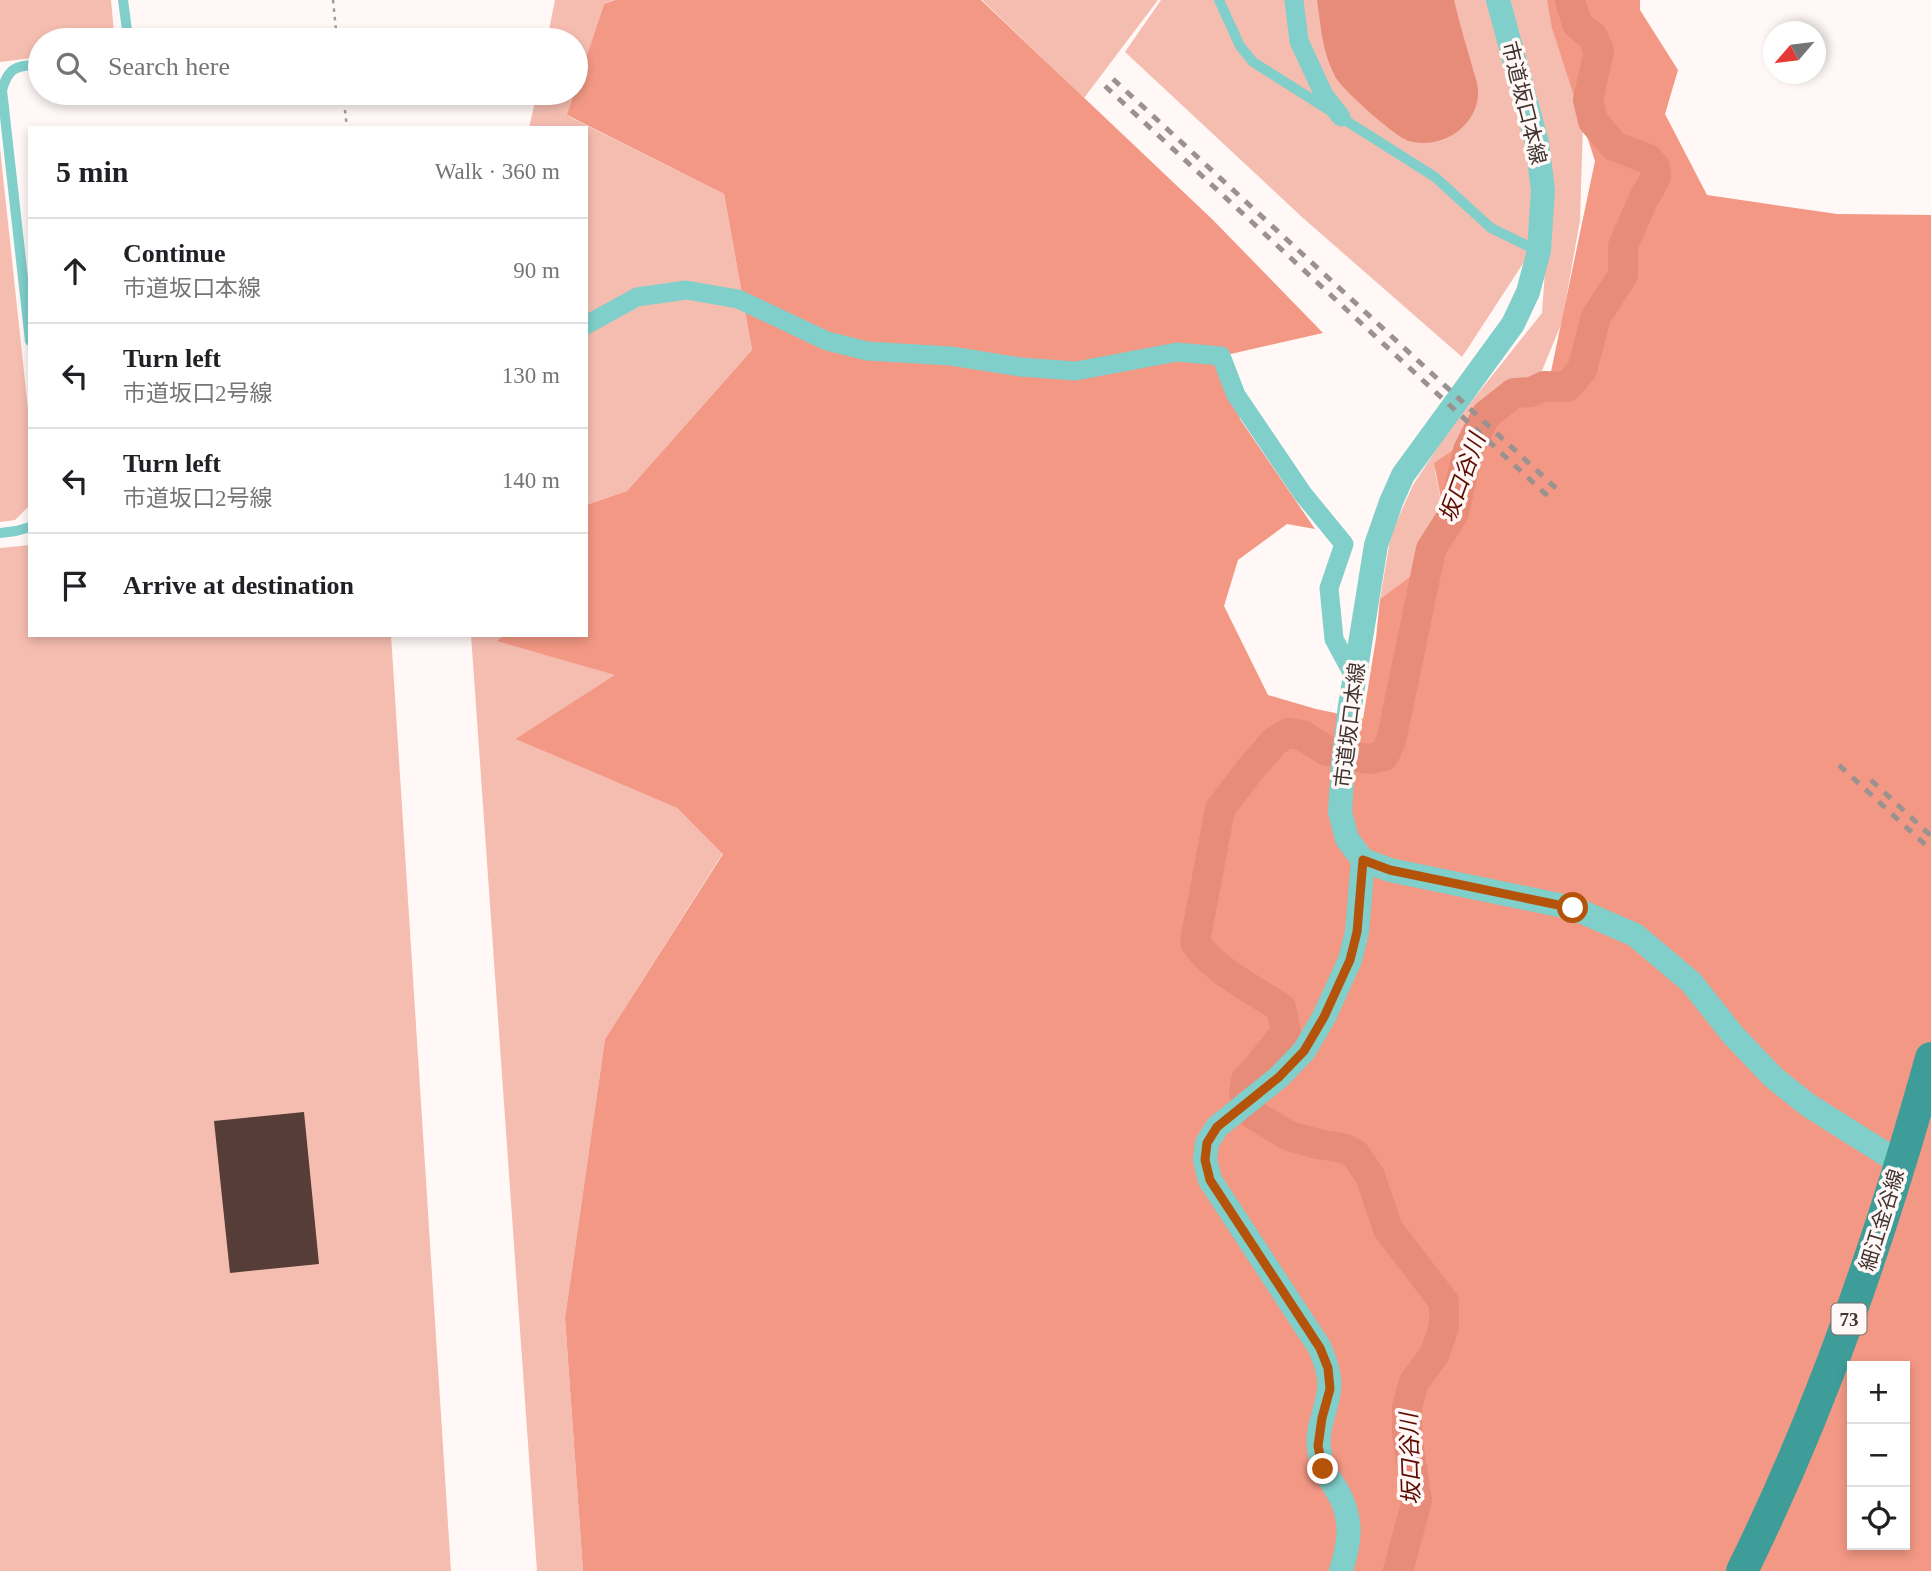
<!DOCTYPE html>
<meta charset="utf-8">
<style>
:root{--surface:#fff;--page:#f6f6f6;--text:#202124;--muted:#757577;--line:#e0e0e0}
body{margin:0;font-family:"Times New Roman","Noto Sans JP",serif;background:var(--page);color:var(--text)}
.controls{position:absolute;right:21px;bottom:21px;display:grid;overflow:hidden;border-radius:0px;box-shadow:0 4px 10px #0003}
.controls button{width:63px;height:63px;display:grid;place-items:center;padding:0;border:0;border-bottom:2px solid var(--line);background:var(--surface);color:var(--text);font:35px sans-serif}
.compass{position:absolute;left:1763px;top:21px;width:63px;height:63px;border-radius:50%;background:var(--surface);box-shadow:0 4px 10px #0003;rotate:242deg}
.stop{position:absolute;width:21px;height:21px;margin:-16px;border:5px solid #b45309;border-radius:50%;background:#fff}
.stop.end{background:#b45309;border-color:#fff;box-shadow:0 2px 7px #0008}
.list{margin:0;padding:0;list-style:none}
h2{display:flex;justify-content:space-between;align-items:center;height:91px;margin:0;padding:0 28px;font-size:30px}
h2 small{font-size:23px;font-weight:400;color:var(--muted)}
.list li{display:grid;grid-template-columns:46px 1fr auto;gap:21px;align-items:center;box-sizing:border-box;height:105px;padding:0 28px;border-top:2px solid var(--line)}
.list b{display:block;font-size:26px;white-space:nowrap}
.list p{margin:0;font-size:23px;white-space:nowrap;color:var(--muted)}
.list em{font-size:23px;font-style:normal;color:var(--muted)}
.icon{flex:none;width:38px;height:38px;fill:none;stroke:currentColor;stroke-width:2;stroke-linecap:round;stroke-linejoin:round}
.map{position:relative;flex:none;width:1931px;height:1571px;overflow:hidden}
.search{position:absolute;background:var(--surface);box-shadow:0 4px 10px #0003;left:28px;top:28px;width:560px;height:77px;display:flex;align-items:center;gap:18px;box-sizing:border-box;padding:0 24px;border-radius:38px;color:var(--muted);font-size:26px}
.panel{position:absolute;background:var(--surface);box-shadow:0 4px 10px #0003;left:28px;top:126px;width:560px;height:511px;border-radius:0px}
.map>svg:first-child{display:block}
.green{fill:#f5bdb0}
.forest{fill:#f39884;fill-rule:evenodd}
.water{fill:#e78c79}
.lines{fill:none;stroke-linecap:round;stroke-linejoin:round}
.river{stroke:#e78c79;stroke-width:30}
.building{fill:#563d37}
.path{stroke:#a39a98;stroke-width:2.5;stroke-dasharray:3.5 5;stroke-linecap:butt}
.service{stroke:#80cfca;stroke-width:10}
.minor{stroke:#80cfca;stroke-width:19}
.tertiary{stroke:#80cfca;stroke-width:24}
.primary{stroke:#3e9d99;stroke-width:32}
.rail{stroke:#9b928f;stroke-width:5;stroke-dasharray:9 9;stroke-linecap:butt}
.route{stroke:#b45309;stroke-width:9}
.labels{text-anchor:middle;stroke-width:7;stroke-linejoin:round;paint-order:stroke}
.shield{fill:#fff8f6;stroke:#796f6c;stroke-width:2}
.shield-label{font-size:19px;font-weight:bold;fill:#403431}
.street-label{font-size:21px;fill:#403431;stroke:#fff8f6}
.water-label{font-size:23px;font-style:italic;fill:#5d0c00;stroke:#fff8f6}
</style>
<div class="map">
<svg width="1931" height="1571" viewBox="0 0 1931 1571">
<rect width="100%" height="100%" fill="#fff8f6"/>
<!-- green -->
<g class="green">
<path d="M0,0H111L114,32L109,40H40V57L0,62Z"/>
<path d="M555,0H614L604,4L576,89V40H547Z"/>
<path d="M982,0H1158L1084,98Z"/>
<path d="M1161,0H1548L1583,123L1580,220L1562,322L1537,383L1464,442L1435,471L1450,547L1380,599L1391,534L1413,485L1451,427L1542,313L1547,243L1528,256L1462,357L1303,218L1125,52Z"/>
<path d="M537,93H575L568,116L724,194L752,350L627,491L586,505V128H529Z"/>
<path d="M0,148L30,428V505L15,520L0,522Z"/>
<path d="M30,545V635H391L451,1571H0V548Z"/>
<path d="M471,635H504L498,640L616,675L515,739L677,808L723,853L605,1039L565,1318L583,1571H537Z"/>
</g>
<!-- forest -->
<path class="forest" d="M615,0H981L1213,220L1323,333L1222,356L1236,395L1240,419L1315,529L1287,524L1238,560L1224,606L1268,695L1316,709L1363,719L1376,638L1380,599L1450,547L1434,463L1548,386L1595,161L1552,28L1547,0H1640V10L1678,70L1665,114L1707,195L1837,214L1931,215V1571H583L565,1318L605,1039L723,854L677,808L515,739L615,675L497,641L504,635H586V505L627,491L752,350L724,194L567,115L604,4ZM1852,1366H1905V1545H1852Z"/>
<!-- water -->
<path class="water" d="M1317,0H1454C1459,21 1465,42 1471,62C1473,72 1479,84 1478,94C1477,127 1441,150 1409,141C1394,136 1344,91 1336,78C1322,53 1321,27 1317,0Z"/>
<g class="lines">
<!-- river -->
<g class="river">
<path d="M1357,757L1370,759L1384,756L1391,741L1431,549L1454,513L1468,450L1486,415L1514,393L1531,392L1544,386L1567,387L1582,370L1596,317L1623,275V246L1643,200L1656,177L1655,167L1648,159L1614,146L1593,121L1588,100L1599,51L1593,37L1577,24L1570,0"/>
<path d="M1244,1093L1246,1080L1258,1067L1286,1032L1281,1008C1252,988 1215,972 1195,942L1220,809L1249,771L1274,742L1288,733L1302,735L1327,751"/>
<path d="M1254,1115L1289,1136L1318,1144L1343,1148L1355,1154L1370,1176L1388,1229L1444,1302V1327L1434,1355L1414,1382L1407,1407V1436L1417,1500L1398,1571"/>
</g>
</g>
<!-- building -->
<path class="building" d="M304,1112L319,1264L230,1273L214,1121Z"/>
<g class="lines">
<!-- path -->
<g class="path">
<path d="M333,0L337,40"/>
<path d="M343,93L347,128"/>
</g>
<!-- service -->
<g class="service">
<path d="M123,0L127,30L124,40"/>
<path d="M1219,0L1240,46L1253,62L1435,177L1491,228L1536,250"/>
<path d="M30,341L2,90C9,65 17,67 40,64"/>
<path d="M0,533L16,531L30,527"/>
</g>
<!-- minor -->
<g class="minor">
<path d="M1294,0L1299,41L1324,95L1341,117"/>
<path d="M586,325L637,297L686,290L738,299L827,341L867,351L951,356L1020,367L1076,371L1177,352L1221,356L1236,395L1303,494L1344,544L1329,588L1334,639L1355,678"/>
</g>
<!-- tertiary -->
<g class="tertiary">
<path d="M1498,0L1537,143L1543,190L1539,251L1528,292L1513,324L1403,475L1391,502L1376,545L1350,706L1343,763L1340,812L1347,839L1363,860L1390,870L1573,908L1635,935L1691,982L1733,1035L1773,1077L1808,1105L1900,1163"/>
<path d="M1341,1571C1349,1544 1353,1524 1341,1498C1331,1478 1322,1473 1319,1449C1316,1429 1327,1409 1329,1390C1331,1375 1325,1362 1320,1348L1210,1180L1205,1160L1207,1143L1217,1127L1279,1077L1304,1051L1324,1017L1350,960L1357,932L1363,860"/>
</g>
<!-- primary -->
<path class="primary" d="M1742,1571C1823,1407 1882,1234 1931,1058"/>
<!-- rail -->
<g class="rail">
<path d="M1113,79L1559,491"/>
<path d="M1105,86L1551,499"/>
<path d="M1839,765L1931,850"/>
<path d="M1871,780L1931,836"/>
</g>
</g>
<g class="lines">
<!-- route -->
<path class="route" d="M1323,1469L1318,1446L1322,1418L1330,1389L1328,1368L1320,1348L1210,1180L1205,1160L1207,1143L1217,1127L1279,1077L1304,1051L1324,1017L1350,960L1357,932L1363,860L1390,870L1573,908"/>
</g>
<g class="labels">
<!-- shield labels -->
<rect class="shield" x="1831.5" y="1303.5" width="35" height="31" rx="5"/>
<g class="shield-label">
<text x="1849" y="1326">73</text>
</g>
<!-- street labels -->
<g class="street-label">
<text transform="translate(1524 103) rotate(76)" y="7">市道坂口本線</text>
<text transform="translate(1350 725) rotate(-83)" y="7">市道坂口本線</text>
<text transform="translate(1882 1220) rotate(-73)" y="7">細江金谷線</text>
</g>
<!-- water labels -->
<g class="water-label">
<text transform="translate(1462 478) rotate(-70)" y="8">坂口谷川</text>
<text transform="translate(1410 1459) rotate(-92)" y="8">坂口谷川</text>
</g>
</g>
</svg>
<div class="controls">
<button>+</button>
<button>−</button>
<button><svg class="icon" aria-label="locate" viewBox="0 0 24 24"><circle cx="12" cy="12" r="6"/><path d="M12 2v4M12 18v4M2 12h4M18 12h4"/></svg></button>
</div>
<svg class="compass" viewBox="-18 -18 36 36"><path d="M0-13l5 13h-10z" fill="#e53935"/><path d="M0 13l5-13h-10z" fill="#757577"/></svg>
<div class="stop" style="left:1573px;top:908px"></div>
<div class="stop end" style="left:1323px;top:1469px"></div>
<div class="search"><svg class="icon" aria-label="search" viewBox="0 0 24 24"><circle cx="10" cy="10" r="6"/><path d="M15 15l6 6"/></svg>Search here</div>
<section class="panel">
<h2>5 min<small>Walk · 360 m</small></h2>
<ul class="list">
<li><svg class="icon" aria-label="ahead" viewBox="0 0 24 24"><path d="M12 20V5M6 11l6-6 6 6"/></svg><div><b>Continue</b><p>市道坂口本線</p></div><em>90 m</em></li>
<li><svg class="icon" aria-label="left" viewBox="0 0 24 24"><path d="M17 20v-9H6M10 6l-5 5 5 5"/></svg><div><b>Turn left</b><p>市道坂口2号線</p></div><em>130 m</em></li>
<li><svg class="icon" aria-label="left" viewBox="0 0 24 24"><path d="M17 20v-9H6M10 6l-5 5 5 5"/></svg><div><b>Turn left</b><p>市道坂口2号線</p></div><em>140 m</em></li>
<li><svg class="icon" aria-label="arrive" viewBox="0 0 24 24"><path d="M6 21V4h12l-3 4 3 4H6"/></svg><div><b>Arrive at destination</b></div></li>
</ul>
</section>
</div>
